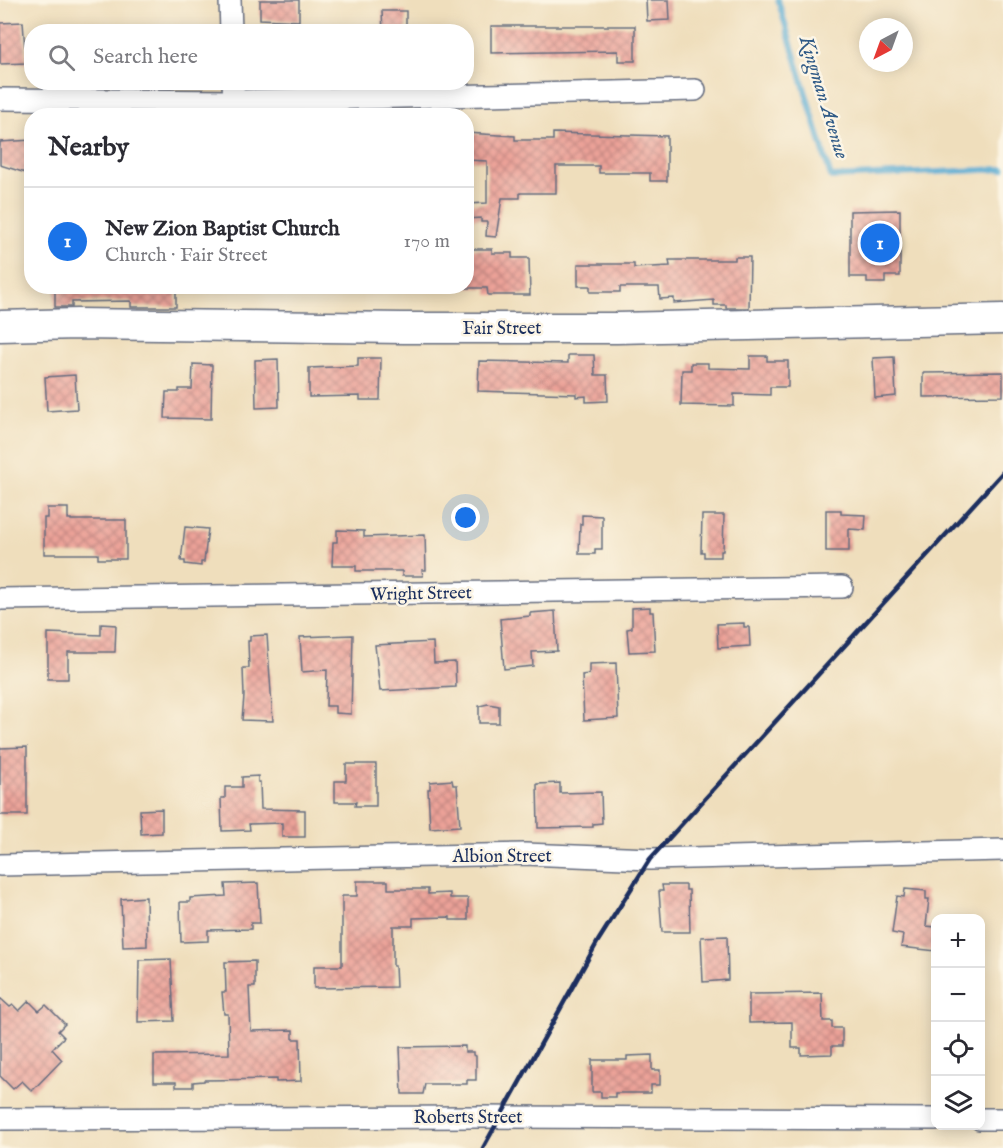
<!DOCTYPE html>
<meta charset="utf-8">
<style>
:root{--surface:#fff;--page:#f2f2f3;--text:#2b2b33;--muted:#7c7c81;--line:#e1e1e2;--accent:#1a73e8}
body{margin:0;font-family:"IM FELL English",serif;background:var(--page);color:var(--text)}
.controls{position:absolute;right:18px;bottom:18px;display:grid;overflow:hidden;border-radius:12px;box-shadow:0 3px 15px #0003}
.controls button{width:54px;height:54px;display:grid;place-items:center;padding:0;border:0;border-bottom:2px solid var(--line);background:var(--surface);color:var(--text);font:30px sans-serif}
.compass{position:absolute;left:859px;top:18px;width:54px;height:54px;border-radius:50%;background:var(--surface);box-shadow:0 3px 15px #0003;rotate:221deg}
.you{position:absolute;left:466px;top:518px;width:21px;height:21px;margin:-15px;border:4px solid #fff;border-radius:50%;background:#1a73e8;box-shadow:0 0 0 9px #1a73e833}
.badge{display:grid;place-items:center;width:39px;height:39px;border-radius:50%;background:var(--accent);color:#fff;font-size:20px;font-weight:700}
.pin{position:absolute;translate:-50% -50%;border:3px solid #fff;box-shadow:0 2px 6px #0006}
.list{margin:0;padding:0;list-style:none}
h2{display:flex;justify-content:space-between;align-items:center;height:78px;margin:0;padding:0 24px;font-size:26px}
h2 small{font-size:20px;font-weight:400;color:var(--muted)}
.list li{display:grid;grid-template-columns:39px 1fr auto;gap:18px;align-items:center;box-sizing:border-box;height:108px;padding:0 24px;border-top:2px solid var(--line)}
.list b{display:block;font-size:22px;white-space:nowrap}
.list p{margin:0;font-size:20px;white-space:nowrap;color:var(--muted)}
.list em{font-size:20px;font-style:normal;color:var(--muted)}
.icon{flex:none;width:33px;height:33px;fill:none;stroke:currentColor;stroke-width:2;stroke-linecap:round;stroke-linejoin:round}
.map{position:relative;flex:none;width:1003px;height:1148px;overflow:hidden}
.search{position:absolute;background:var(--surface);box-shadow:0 3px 15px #0003;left:24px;top:24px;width:450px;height:66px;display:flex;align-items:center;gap:15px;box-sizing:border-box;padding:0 21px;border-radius:24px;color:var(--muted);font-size:22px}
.panel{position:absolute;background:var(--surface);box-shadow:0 3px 15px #0003;left:24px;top:108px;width:450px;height:186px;border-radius:24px}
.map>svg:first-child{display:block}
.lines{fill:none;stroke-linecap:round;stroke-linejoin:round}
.stream{stroke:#55a9d1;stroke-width:6}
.building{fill:url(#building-cross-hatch)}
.street-casing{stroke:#656c7f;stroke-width:24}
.secondary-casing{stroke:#656c7f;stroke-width:33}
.street{stroke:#fff;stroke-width:21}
.secondary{stroke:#fff;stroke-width:30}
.rail{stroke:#1b2f5e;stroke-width:4.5}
.labels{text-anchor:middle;stroke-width:5;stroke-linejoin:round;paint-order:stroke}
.street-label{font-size:18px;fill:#1b2f5e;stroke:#fcf5e5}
.water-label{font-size:20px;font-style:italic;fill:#2f5a86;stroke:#fcf5e5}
</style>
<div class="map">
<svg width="1003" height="1148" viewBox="0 0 1003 1148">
<defs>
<pattern id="building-cross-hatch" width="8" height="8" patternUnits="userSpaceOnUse" patternTransform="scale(1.5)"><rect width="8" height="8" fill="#eca298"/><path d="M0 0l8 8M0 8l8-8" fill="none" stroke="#be847f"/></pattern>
</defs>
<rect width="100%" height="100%" fill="#fcf5e5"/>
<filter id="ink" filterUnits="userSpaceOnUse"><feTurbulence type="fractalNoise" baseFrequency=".0167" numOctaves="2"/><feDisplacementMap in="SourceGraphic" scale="12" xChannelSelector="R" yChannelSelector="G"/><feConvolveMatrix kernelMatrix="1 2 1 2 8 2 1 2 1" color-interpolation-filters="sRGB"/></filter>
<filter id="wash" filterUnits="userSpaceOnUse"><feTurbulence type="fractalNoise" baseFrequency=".008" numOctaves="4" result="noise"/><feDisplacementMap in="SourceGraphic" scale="24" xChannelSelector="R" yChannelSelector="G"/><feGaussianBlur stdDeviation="1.35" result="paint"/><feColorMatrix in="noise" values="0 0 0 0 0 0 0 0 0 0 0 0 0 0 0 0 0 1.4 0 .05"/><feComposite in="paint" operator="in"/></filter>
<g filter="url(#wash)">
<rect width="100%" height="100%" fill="#efdebc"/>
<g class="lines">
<!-- stream -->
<path class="stream" d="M778,0L831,177L1003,169"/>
</g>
<g id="blocks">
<!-- building -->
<g class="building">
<path d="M260,0H299V21L260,19Z"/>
<path d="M646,0H669L670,20L647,21Z"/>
<path d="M382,11H406V32H383Z"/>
<path d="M23,22L26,63L0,64V23Z"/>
<path d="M491,26H635V61H618V51L491,53Z"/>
<path d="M466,133L515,136V140H553V133L667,136V181H650V173H599V166H556V193H520V198H502L496,237L486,236L487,222H481V218L466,219V204L487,203V161L466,160Z"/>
<path d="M32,140V175L0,165V142Z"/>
<path d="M900,210V276H885V283H867V277H850V211Z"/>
<path d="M466,249H492V253H512V258H529L530,295H488L487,288H466Z"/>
<path d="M735,257H750L749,308H726V305H714V300L674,303V298L660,299L659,287H620V292H590V286H578V264H634V268L670,266L669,260H735Z"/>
<path d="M55,286H176V307H131V301L72,302V307H55Z"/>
<path d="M568,355H594L595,375H607L608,401L586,402V396L576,397V394L478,391L479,361L568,363Z"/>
<path d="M750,356H767V361H788V387H770V395L734,394V406L681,405L682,370H691V363H708V368L750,369Z"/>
<path d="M894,357L896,396L875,398L873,358Z"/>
<path d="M358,358H381L380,400H360V396L309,397V368L358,366Z"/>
<path d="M278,359L279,407L256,408L255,360Z"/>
<path d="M193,364L212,365L211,419L165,418L166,392H179V389H192Z"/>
<path d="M1003,372V396L923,397V373Z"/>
<path d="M75,375L77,409L47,411L45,377Z"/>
<path d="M47,508H68V519H71V520H126V559H98V554H44V518H47Z"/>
<path d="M826,510H841V514L866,515L865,530L849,529V551H826Z"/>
<path d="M582,515L602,516V549H595V554H579L580,524H582Z"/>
<path d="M702,515H724L723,551H721V557H704V552H701Z"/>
<path d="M185,527L208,529L204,562H201V566L185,564V561H181Z"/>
<path d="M337,530L364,531V537L425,535L426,570H422L423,576H402V571H356V566H332L333,542H337Z"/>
<path d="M650,607V612H653L655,651L629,652L627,629L632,628V608Z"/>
<path d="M555,611L557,651L532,652L533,666L504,669L500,619L530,616V613Z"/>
<path d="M744,623V627H749L750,646L718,648L717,624Z"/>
<path d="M101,624L116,625L115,652H68V679H48V633L101,635Z"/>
<path d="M267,635L273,721L242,720L244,696L243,668H249L248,641H250V636Z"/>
<path d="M353,635L351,714L335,713V706H326L327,670L302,672L300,637Z"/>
<path d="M433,642L434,663L455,662L456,687L380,691L375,645Z"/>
<path d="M616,663L618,718L584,720L582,675L589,674V664Z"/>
<path d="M488,704L499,706V723H479V706Z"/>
<path d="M27,747V815H0V748Z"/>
<path d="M346,764H376V806H355L356,802H335V781H346Z"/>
<path d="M258,776V782H260L261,809L305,810V837H282V823L249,824L250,830L222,831L221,798H225V787H242V777Z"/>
<path d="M452,780L453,785H457L460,826L430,828L428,789H430V782Z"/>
<path d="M560,783V793L601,792L602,823L593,824V827L538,828L537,784Z"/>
<path d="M162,809V833L141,834L140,810Z"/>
<path d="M357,881H388V889H428V894L450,893V898H468V920H450V917L413,918V926H393V966H395L396,987L314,988V966H342V896H357Z"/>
<path d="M258,883L260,923H251V929L208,930V941L181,942L180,902H190V898L226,896L225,884Z"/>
<path d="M662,885H686V890H689L690,932H662L659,891H663Z"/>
<path d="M905,889L926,891V899H929L926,926L936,927V951L901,947L903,935L892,933L897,896L904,897Z"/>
<path d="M146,897L147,946L123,947L121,899Z"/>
<path d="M727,936L728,980L703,982L701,937Z"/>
<path d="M171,959L174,1021L138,1022L139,960Z"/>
<path d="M255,961V987H249L251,1031L293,1030V1039H300L301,1081L276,1082V1079L204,1080V1081L193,1082V1087H176V1082H154V1055L229,1054L228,1014H224L222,992H226L225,962Z"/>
<path d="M822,993L823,1021H832V1028H842V1046H832V1054L801,1055V1048H792V1022L749,1023V994Z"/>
<path d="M0,998L10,1007L13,1005L19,1011L29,1001L39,1011L46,1005L65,1024L58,1031L64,1037L52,1049L62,1060L32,1091L22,1081L13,1089L0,1076Z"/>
<path d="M465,1046V1052H473V1055L476,1056V1080H467V1084H425L423,1094H402L400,1047Z"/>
<path d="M652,1055V1070H660V1085H651V1093H615V1097H601V1092H592V1060H627V1056Z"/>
</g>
</g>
</g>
<g filter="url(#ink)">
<use href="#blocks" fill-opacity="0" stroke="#656c7f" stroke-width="1.5"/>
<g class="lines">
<!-- street casing -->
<g class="street-casing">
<g id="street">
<path d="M230,0L231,32"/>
<path d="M233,82L234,101"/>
<path d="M0,99L234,101L695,90"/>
<path d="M0,599L842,587"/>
<path d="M0,865L525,854L650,859L1003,850"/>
<path d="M0,1119L476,1117L936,1119"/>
<path d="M980,1119H1003"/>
</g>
</g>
<!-- secondary casing -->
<g class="secondary-casing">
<path id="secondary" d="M0,326L77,324L403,328H617L1003,319"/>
</g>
<!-- street -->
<use href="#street" class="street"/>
<!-- secondary -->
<use href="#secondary" class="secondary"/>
<!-- rail -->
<path class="rail" d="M483,1148L598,941L650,859L1003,472"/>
</g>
</g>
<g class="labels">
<!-- street labels -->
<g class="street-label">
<text x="502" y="334">Fair Street</text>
<text transform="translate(421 593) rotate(-1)" y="6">Wright Street</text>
<text x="502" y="862">Albion Street</text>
<text x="468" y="1123">Roberts Street</text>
</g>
<!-- water labels -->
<g class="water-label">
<text transform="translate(825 97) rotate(73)" y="7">Kingman Avenue</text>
</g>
</g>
</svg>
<div class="controls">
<button>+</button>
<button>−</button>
<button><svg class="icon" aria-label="locate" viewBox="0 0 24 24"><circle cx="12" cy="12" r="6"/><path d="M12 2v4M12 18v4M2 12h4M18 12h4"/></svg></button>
<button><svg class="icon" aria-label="layers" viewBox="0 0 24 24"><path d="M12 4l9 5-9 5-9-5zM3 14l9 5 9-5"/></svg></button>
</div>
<svg class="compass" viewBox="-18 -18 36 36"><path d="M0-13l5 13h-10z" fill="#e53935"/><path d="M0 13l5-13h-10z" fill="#7c7c81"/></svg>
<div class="you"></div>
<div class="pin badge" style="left:880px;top:243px">1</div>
<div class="search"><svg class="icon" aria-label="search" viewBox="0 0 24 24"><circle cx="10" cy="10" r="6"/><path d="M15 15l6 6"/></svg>Search here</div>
<section class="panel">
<h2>Nearby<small></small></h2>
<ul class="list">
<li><span class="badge">1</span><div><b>New Zion Baptist Church</b><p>Church · Fair Street</p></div><em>170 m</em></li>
</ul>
</section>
</div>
